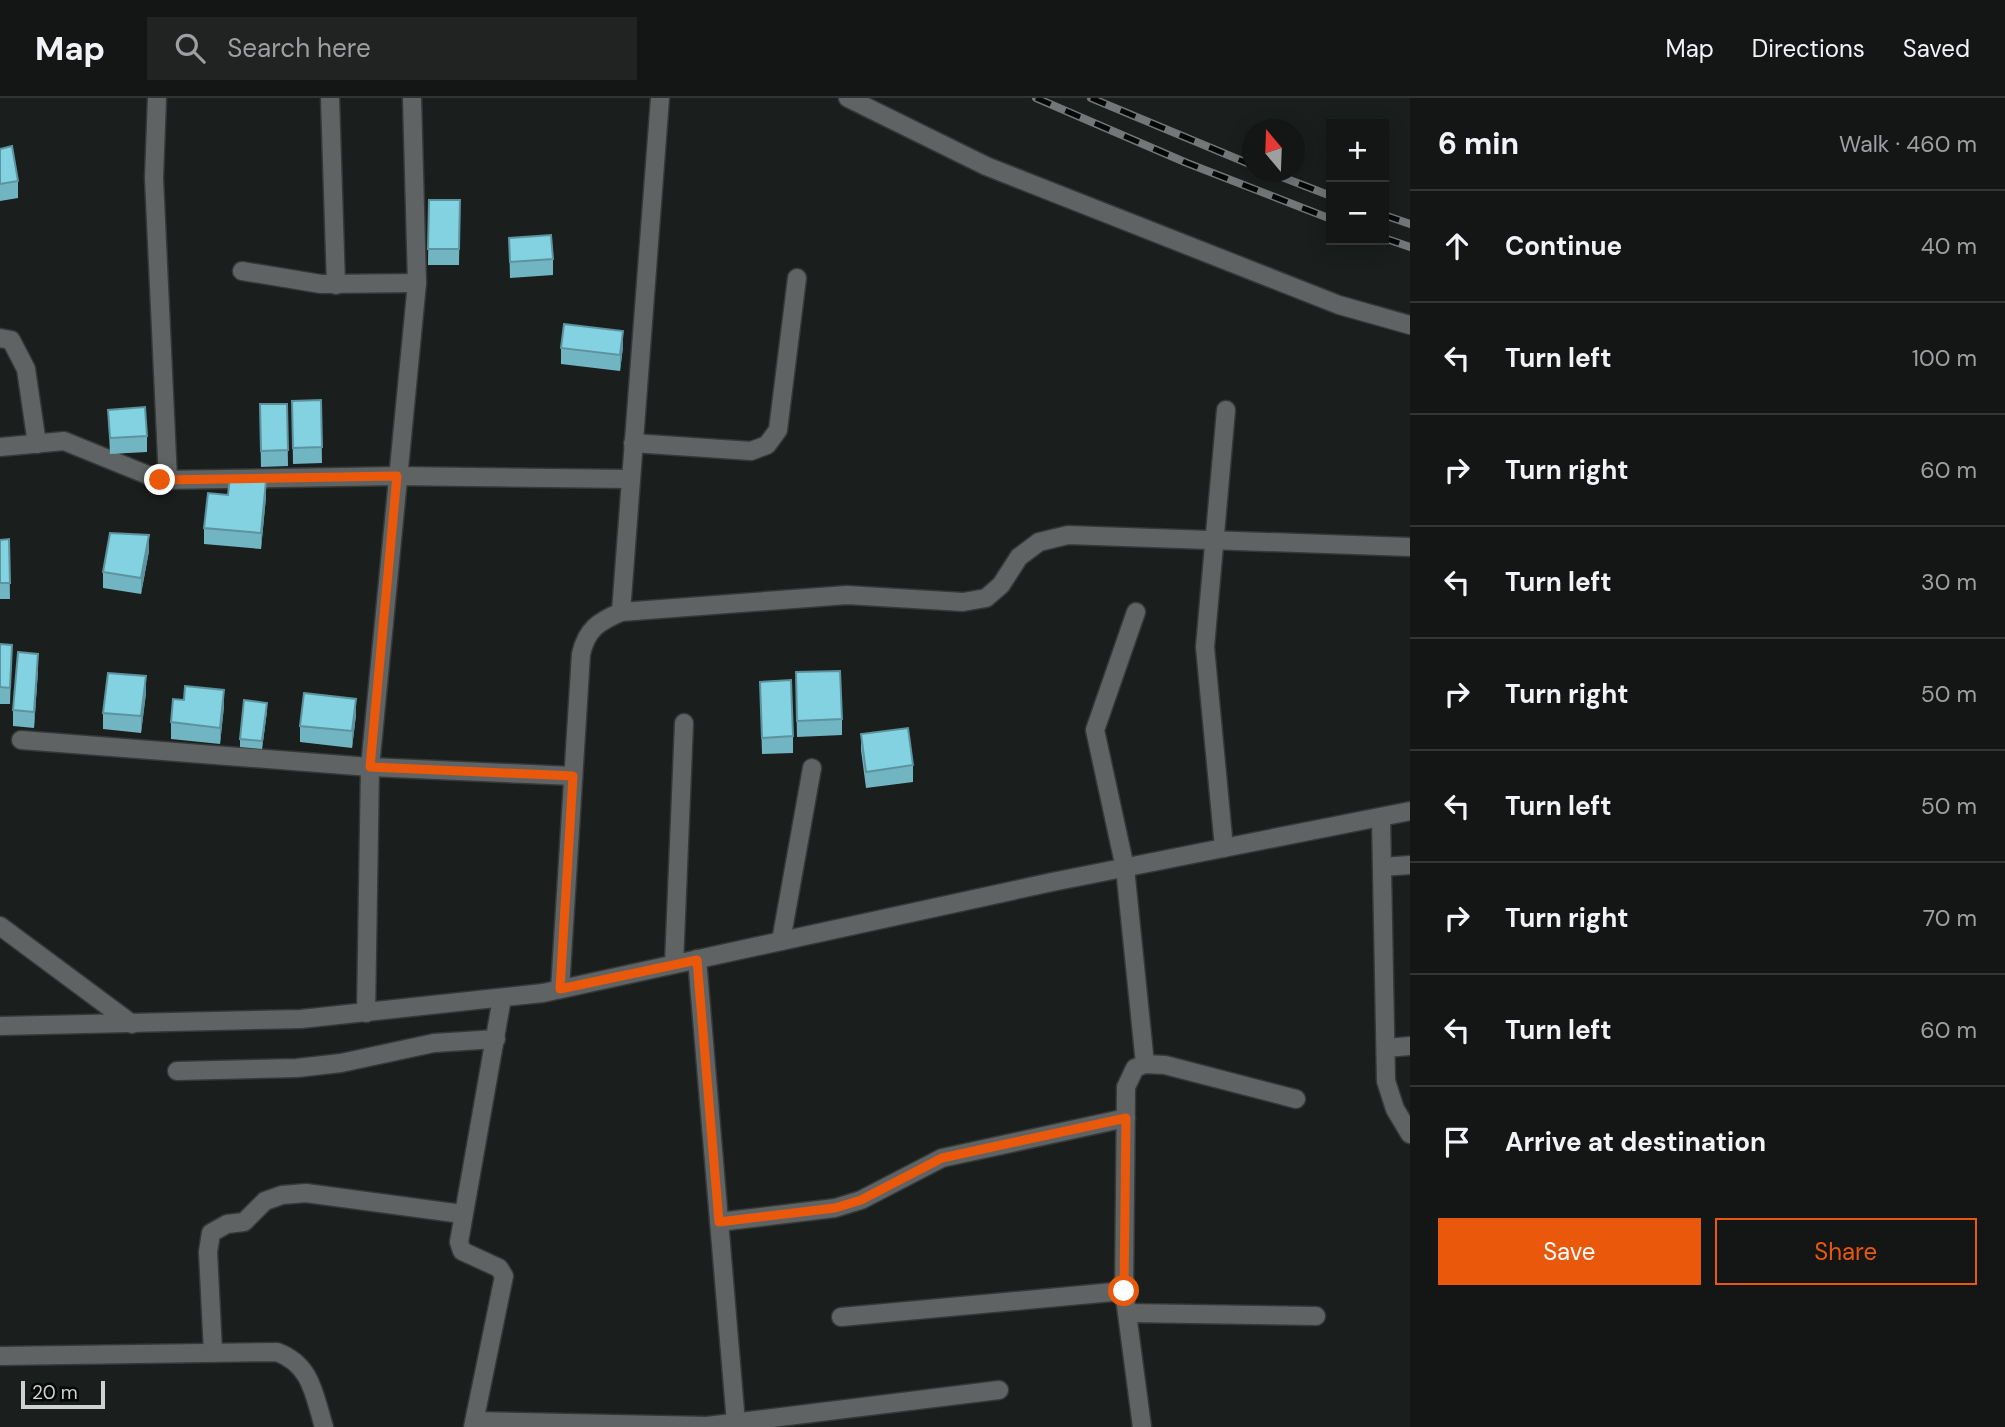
<!DOCTYPE html>
<meta charset="utf-8">
<style>
:root{--surface:#141616;--page:#212323;--text:#f1f3f6;--muted:#9d9fa1;--line:#333535;--accent:#ea580c}
body{margin:0;font-family:"DM Sans",sans-serif;background:var(--page);color:var(--text)}
.controls{position:absolute;right:21px;top:21px;display:grid;overflow:hidden;border-radius:0px;box-shadow:0 4px 18px #0003}
.controls button{width:63px;height:63px;display:grid;place-items:center;padding:0;border:0;border-bottom:2px solid var(--line);background:var(--surface);color:var(--text);font:35px sans-serif}
.compass{position:absolute;left:1242px;top:21px;width:63px;height:63px;border-radius:50%;background:var(--surface);box-shadow:0 4px 18px #0003;rotate:341deg}
.scale{position:absolute;left:21px;bottom:18px;width:84px;box-sizing:border-box;padding-left:7px;border:4px solid #cfd2d2;border-top:0;font-size:19px;line-height:24px;white-space:nowrap;color:#cfd2d2;-webkit-text-stroke:5px #060807;paint-order:stroke}
.stop{position:absolute;width:21px;height:21px;margin:-16px;border:5px solid #ea580c;border-radius:50%;background:#fff}
.stop.end{background:#ea580c;border-color:#fff;box-shadow:0 2px 7px #0008}
.list{margin:0;padding:0;list-style:none}
h2{display:flex;justify-content:space-between;align-items:center;height:91px;margin:0;padding:0 28px;font-size:30px}
h2 small{font-size:23px;font-weight:400;color:var(--muted)}
.list li{display:grid;grid-template-columns:46px 1fr auto;gap:21px;align-items:center;box-sizing:border-box;height:112px;padding:0 28px;border-top:2px solid var(--line)}
.list b{display:block;font-size:26px;white-space:nowrap}
.list em{font-size:23px;font-style:normal;color:var(--muted)}
.actions{display:flex;gap:14px;padding:21px 28px}
.actions a{flex:1;padding:16px 0;border:2px solid var(--accent);border-radius:0px;text-align:center;font-size:24px;color:var(--accent)}
.actions .main{background:var(--accent);color:#fff}
.icon{flex:none;width:38px;height:38px;fill:none;stroke:currentColor;stroke-width:2;stroke-linecap:round;stroke-linejoin:round}
.map{position:relative;flex:none;width:1410px;height:1329px;overflow:hidden}
header{display:flex;align-items:center;gap:42px;box-sizing:border-box;height:98px;padding:0 35px;background:var(--surface);border-bottom:2px solid var(--line)}
header strong{font-size:33px}
nav{display:flex;gap:38px;margin-inline-start:auto;font-size:24px}
.search{width:490px;height:63px;background:var(--page);display:flex;align-items:center;gap:18px;box-sizing:border-box;padding:0 24px;border-radius:0px;color:var(--muted);font-size:26px}
main{display:flex}
aside{flex:1;background:var(--surface)}
.map>svg:first-child{display:block}
.lines{fill:none;stroke-linecap:round;stroke-linejoin:round}
.minor-casing{stroke:#353838;stroke-width:21}
.minor{stroke:#5f6363;stroke-width:18}
.rail-casing{stroke:#747777;stroke-width:8}
.rail{stroke:#060807;stroke-width:5;stroke-dasharray:16;stroke-linecap:butt}
.wall{fill:#71b5c2}
.shaded-wall{fill:#5c939e}
.building{fill:#83d2e1;stroke:#5c939e;stroke-width:2}
.route{stroke:#ea580c;stroke-width:9}
</style>
<header>
<strong>Map</strong>
<div class="search"><svg class="icon" aria-label="search" viewBox="0 0 24 24"><circle cx="10" cy="10" r="6"/><path d="M15 15l6 6"/></svg>Search here</div>
<nav><a>Map</a><a>Directions</a><a>Saved</a></nav>
</header>
<main>
<div class="map">
<svg width="1410" height="1329" viewBox="0 0 1410 1329">
<rect width="100%" height="100%" fill="#1a1e1d"/>
<g class="lines">
<!-- minor casing -->
<g class="minor-casing">
<g id="minor">
<path d="M157,0L154,80L168,382"/>
<path d="M330,0L336,187"/>
<path d="M848,0L986,68L1339,207L1410,227"/>
<path d="M242,173L321,186L417,185"/>
<path d="M0,240L11,242L26,271L37,346"/>
<path d="M633,345L751,353L767,347L778,332L797,180"/>
<path d="M0,349L64,343L160,382L397,378L631,381"/>
<path d="M621,514L660,0"/>
<path d="M1136,514L1095,632L1125,770L1145,966"/>
<path d="M21,642L370,669L573,678"/>
<path d="M1381,719L1386,983L1395,1011L1410,1036"/>
<path d="M1224,750L1205,549L1226,312"/>
<path d="M1382,769L1410,767"/>
<path d="M0,828L132,926"/>
<path d="M781,843L812,670"/>
<path d="M697,861L736,1325"/>
<path d="M674,866L684,625"/>
<path d="M560,891L581,556C587,531 598,524 621,514L847,497L963,504L986,500L1001,487L1019,459L1039,444L1068,437L1410,449"/>
<path d="M366,915L370,669L417,185L412,0"/>
<path d="M0,928L301,921L543,895L1052,784L1410,713"/>
<path d="M1386,950L1410,948"/>
<path d="M177,973L297,970L341,965L434,945L496,941"/>
<path d="M719,1124L835,1110L861,1102L942,1060L1126,1020"/>
<path d="M1127,1215L1316,1218"/>
<path d="M841,1219L1124,1193"/>
<path d="M213,1254L208,1154L211,1135L227,1126L244,1124L265,1103L282,1097L306,1095L462,1116"/>
<path d="M0,1258L277,1254C312,1267 314,1297 324,1329"/>
<path d="M475,1323L707,1328L999,1292"/>
<path d="M473,1329L504,1178L499,1170L462,1153L459,1144L502,900"/>
<path d="M1142,1329L1124,1193L1126,989L1135,970L1145,966L1165,967L1296,1001"/>
</g>
</g>
<!-- minor -->
<use href="#minor" class="minor"/>
<!-- rail casing -->
<g class="rail-casing">
<g id="rail">
<path d="M1036,0L1187,65L1331,121"/>
<path d="M1091,0L1252,67"/>
<path d="M1269,74L1331,98"/>
<path d="M1384,117L1410,126"/>
<path d="M1384,140L1410,149"/>
</g>
</g>
<!-- rail -->
<use href="#rail" class="rail"/>
</g>
<!-- wall -->
<g class="wall">
<path d="M0,51L18,83V100L0,103Z"/>
<path d="M429,102H460L459,167H428Z"/>
<path d="M509,140L553,161V177L510,180Z"/>
<path d="M623,249L620,273L561,266V250Z"/>
<path d="M321,302L322,365L293,366L292,303Z"/>
<path d="M287,306L288,368L261,369L260,322Z"/>
<path d="M108,312L147,338V354L110,356Z"/>
<path d="M266,399L261,451L204,446V430Z"/>
<path d="M9,441L10,501H0V442Z"/>
<path d="M149,453L141,496L103,490V474Z"/>
<path d="M0,546L12,547L10,606H0Z"/>
<path d="M38,572L34,630L13,628V612Z"/>
<path d="M760,584L793,638V655L762,656Z"/>
<path d="M796,591L842,621V637L797,639Z"/>
<path d="M146,595L141,635L103,631V615Z"/>
<path d="M224,608L220,646L171,641V624Z"/>
<path d="M267,613L262,651L240,649V641Z"/>
<path d="M356,617L352,650L300,644V628Z"/>
<path d="M861,636L913,667V684L866,690L861,652Z"/>
</g>
<!-- shaded-wall -->
<g class="shaded-wall">
<path d="M623,233V249L620,273V257Z"/>
<path d="M266,383V399L261,451V435Z"/>
<path d="M149,437V453L141,496V480Z"/>
<path d="M38,556V572L34,630V614Z"/>
<path d="M146,578V595L141,635V618Z"/>
<path d="M224,592V608L220,646V630Z"/>
<path d="M356,601V617L352,650V633Z"/>
<path d="M267,605V613L262,651V643Z"/>
</g>
<!-- building -->
<g class="building">
<path d="M12,48L18,83L0,86V51Z"/>
<path d="M429,102H460L459,151H428Z"/>
<path d="M551,137L553,161L510,164L509,140Z"/>
<path d="M564,226L623,233L620,257L561,250Z"/>
<path d="M321,302L322,349L293,350L292,303Z"/>
<path d="M260,306H287L288,352L261,353Z"/>
<path d="M145,309L147,338L110,340L108,312Z"/>
<path d="M230,379L266,383L261,435L204,430L208,395L228,397Z"/>
<path d="M110,435L149,437L141,480L103,474Z"/>
<path d="M9,441L10,485H0V442Z"/>
<path d="M0,546L12,547L10,590L0,589Z"/>
<path d="M18,554L38,556L34,614L13,612Z"/>
<path d="M840,573L842,621L797,623L796,574Z"/>
<path d="M108,575L146,578L141,618L103,615Z"/>
<path d="M791,582L793,638L762,640L760,584Z"/>
<path d="M185,588L224,592L220,630L171,624L173,601L184,602Z"/>
<path d="M304,595L356,601L352,633L300,628Z"/>
<path d="M244,602L267,605L262,643L240,641Z"/>
<path d="M908,630L913,667L866,674L861,636Z"/>
</g>
<g class="lines">
<!-- route -->
<path class="route" d="M160,382L397,378L370,669L573,678L560,891L697,862L719,1124L835,1110L861,1102L942,1060L1126,1020L1124,1193"/>
</g>
</svg>
<div class="controls">
<button>+</button>
<button>−</button>
</div>
<svg class="compass" viewBox="-18 -18 36 36"><path d="M0-13l5 13h-10z" fill="#e53935"/><path d="M0 13l5-13h-10z" fill="#9d9fa1"/></svg>
<div class="scale">20 m</div>
<div class="stop" style="left:1124px;top:1193px"></div>
<div class="stop end" style="left:160px;top:382px"></div>
</div>
<aside>
<h2>6 min<small>Walk · 460 m</small></h2>
<ul class="list">
<li><svg class="icon" aria-label="ahead" viewBox="0 0 24 24"><path d="M12 20V5M6 11l6-6 6 6"/></svg><div><b>Continue</b></div><em>40 m</em></li>
<li><svg class="icon" aria-label="left" viewBox="0 0 24 24"><path d="M17 20v-9H6M10 6l-5 5 5 5"/></svg><div><b>Turn left</b></div><em>100 m</em></li>
<li><svg class="icon" aria-label="right" viewBox="0 0 24 24"><path d="M7 20v-9h11M14 6l5 5-5 5"/></svg><div><b>Turn right</b></div><em>60 m</em></li>
<li><svg class="icon" aria-label="left" viewBox="0 0 24 24"><path d="M17 20v-9H6M10 6l-5 5 5 5"/></svg><div><b>Turn left</b></div><em>30 m</em></li>
<li><svg class="icon" aria-label="right" viewBox="0 0 24 24"><path d="M7 20v-9h11M14 6l5 5-5 5"/></svg><div><b>Turn right</b></div><em>50 m</em></li>
<li><svg class="icon" aria-label="left" viewBox="0 0 24 24"><path d="M17 20v-9H6M10 6l-5 5 5 5"/></svg><div><b>Turn left</b></div><em>50 m</em></li>
<li><svg class="icon" aria-label="right" viewBox="0 0 24 24"><path d="M7 20v-9h11M14 6l5 5-5 5"/></svg><div><b>Turn right</b></div><em>70 m</em></li>
<li><svg class="icon" aria-label="left" viewBox="0 0 24 24"><path d="M17 20v-9H6M10 6l-5 5 5 5"/></svg><div><b>Turn left</b></div><em>60 m</em></li>
<li><svg class="icon" aria-label="arrive" viewBox="0 0 24 24"><path d="M6 21V4h12l-3 4 3 4H6"/></svg><div><b>Arrive at destination</b></div></li>
</ul>
<div class="actions"><a class="main">Save</a><a>Share</a></div>
</aside>
</main>
